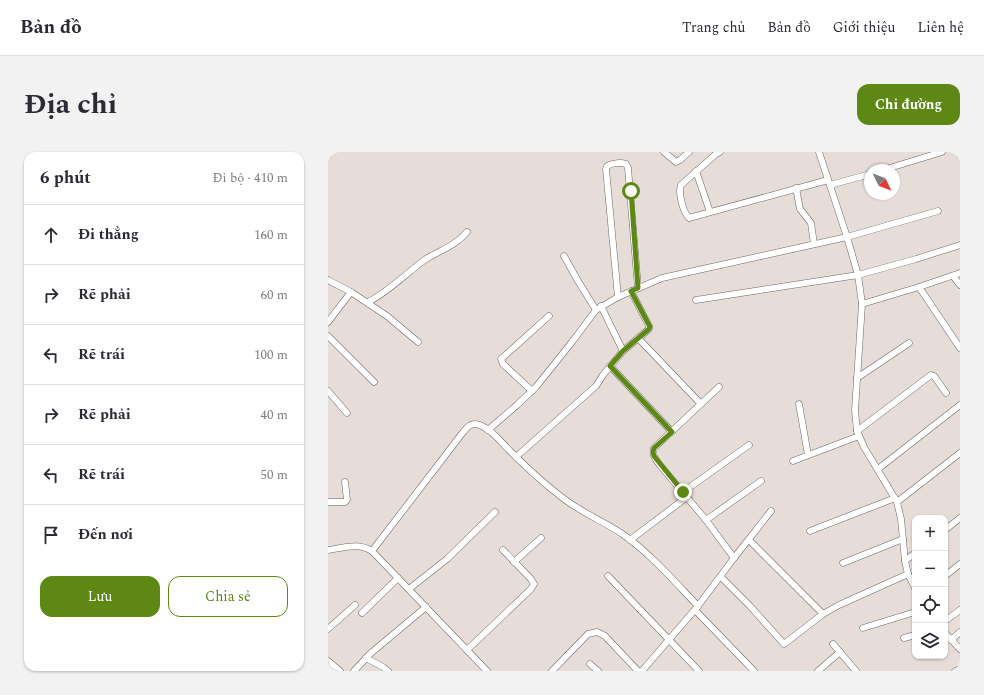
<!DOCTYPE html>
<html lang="vi">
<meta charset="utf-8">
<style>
:root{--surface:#fff;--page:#f2f2f3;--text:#2b2b33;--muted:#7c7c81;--line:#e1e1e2;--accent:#5e8814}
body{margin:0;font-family:Spectral,serif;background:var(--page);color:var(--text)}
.controls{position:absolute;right:12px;bottom:12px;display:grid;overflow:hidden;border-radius:8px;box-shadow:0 1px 3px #0004}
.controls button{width:36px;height:36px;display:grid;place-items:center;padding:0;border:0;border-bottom:1px solid var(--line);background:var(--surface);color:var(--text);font:20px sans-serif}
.compass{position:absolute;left:536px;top:12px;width:36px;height:36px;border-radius:50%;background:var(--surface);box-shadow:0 1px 3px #0004;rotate:133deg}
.stop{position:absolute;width:12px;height:12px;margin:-9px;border:3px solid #5e8814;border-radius:50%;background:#fff}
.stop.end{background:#5e8814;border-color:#fff;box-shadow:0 1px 4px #0008}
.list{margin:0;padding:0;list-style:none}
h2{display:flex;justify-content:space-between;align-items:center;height:52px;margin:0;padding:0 16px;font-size:17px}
h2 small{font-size:13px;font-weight:400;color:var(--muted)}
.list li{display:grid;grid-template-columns:26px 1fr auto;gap:12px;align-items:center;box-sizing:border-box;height:60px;padding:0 16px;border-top:1px solid var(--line)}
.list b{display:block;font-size:15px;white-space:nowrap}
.list em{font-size:13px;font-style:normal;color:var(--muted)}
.actions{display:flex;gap:8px;padding:12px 16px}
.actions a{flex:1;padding:9px 0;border:1px solid var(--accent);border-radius:12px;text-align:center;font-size:14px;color:var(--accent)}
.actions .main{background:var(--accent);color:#fff}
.icon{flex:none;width:22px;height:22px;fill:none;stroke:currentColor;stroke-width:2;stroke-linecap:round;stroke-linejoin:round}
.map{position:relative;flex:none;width:632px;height:519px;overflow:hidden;border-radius:12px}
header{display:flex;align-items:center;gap:24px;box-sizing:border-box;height:56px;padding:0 20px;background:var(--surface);border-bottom:1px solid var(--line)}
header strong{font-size:19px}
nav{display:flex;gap:22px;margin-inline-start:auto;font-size:14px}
.intro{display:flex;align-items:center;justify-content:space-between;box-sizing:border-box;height:96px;padding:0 24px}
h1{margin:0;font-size:28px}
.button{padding:10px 18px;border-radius:12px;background:var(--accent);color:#fff;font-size:14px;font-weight:700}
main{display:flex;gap:24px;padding:0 24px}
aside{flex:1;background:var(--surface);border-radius:12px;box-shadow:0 1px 3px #0004}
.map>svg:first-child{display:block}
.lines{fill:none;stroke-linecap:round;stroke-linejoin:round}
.minor-casing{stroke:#6e6661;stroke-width:7}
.minor{stroke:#fff;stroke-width:6}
.route{stroke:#5e8814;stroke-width:5}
</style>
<header>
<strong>Bản đồ</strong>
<nav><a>Trang chủ</a><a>Bản đồ</a><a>Giới thiệu</a><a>Liên hệ</a></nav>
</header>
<div class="intro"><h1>Địa chỉ</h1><a class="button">Chỉ đường</a></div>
<main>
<aside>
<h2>6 phút<small>Đi bộ · 410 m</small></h2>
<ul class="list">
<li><svg class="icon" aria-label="ahead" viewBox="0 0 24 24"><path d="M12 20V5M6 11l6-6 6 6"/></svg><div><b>Đi thẳng</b></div><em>160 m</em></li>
<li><svg class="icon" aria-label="right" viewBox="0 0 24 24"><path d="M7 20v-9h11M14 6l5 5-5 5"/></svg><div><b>Rẽ phải</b></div><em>60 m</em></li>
<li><svg class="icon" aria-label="left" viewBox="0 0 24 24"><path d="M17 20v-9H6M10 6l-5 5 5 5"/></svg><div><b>Rẽ trái</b></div><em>100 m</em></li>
<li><svg class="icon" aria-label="right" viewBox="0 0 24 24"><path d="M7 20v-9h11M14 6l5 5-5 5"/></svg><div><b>Rẽ phải</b></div><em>40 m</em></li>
<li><svg class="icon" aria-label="left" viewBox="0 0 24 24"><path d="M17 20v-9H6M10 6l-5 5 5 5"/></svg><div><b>Rẽ trái</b></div><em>50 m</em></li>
<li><svg class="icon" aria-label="arrive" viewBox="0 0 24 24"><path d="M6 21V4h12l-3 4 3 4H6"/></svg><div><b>Đến nơi</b></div></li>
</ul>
<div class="actions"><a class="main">Lưu</a><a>Chia sẻ</a></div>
</aside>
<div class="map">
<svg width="632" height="519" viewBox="0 0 632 519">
<rect width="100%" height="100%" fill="#e7ddd8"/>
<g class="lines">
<!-- minor casing -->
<g class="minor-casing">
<g id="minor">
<path d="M336,0L348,10L352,8L361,0"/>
<path d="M392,0L388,2L353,33C350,41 355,60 361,66L500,28"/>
<path d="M491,0L519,85L530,123L534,152L527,258L529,279L536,295L569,350L573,367L577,409L580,422L587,436"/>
<path d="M555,18L614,0"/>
<path d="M368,19L382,60"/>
<path d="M502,33L542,22"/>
<path d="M468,36L472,57L483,71L486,92"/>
<path d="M236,104L250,129L268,158"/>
<path d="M625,124L632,133"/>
<path d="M0,128L23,140"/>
<path d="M591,135L632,196"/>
<path d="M290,145L278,17L279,14C284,11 293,10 298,12L300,16L310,136"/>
<path d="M368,148L530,123L588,107L632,93"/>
<path d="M40,150C62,139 78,121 98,107C114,97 126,95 139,80"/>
<path d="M534,152L591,135L632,121"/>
<path d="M273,154L295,199"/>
<path d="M0,170L23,140L59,164L90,190"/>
<path d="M0,184L46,230"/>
<path d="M310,186L373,252"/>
<path d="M282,214L344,280"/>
<path d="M529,226L581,191"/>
<path d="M391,235L326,296C324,303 327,307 331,312L378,368L406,406"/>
<path d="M0,239L19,261"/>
<path d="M204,239L175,212L173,207L221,164"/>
<path d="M471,252L480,303"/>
<path d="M160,278L189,253L208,235L244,190L268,158L290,145L334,126L519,85L610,59"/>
<path d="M529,279L603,223L606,224L618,241"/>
<path d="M188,305L268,234L275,223L295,199L321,177V174L303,139"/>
<path d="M465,309L531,284"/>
<path d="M550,317L632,253"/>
<path d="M355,340L421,293"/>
<path d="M0,350H17L19,348L17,330"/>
<path d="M569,350L632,301"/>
<path d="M378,368L433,329"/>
<path d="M617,378L632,366"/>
<path d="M482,379L567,346"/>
<path d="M302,388L359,345"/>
<path d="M421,388L495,462"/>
<path d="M0,398C15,396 30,390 44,399L159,519"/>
<path d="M44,399L136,279C142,272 146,270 154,274C165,279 173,290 181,298C197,314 213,329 231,343C250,359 273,368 293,381C322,401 346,429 370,454"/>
<path d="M577,409L587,401"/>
<path d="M186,410L213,386"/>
<path d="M515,411L575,387"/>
<path d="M280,424L371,519"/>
<path d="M617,424L632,412"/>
<path d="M393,425L422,454L456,492L495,462L511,453L580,422"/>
<path d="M81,437L119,407L167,360"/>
<path d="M367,458L426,519"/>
<path d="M34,461L70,426"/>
<path d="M617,469L632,458"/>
<path d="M535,476L587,460"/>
<path d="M0,477L27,453"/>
<path d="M617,481L632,497"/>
<path d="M576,486L587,483"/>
<path d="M623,488L632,480"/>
<path d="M505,492L528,519"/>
<path d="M139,498L203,437L206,432L203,427L175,398"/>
<path d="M38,506L55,515L60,519"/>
<path d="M0,509L12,519"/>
<path d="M262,512L270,519"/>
<path d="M26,519L43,501L98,455"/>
<path d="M224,519L260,482L269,480L277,484L310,519"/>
<path d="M314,519L370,454L406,406L443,359"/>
<path d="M490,519L512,500"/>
<path d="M627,519L632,517"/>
</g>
</g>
<!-- minor -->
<use href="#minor" class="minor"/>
</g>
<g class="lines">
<!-- route -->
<path class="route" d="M303,39L310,136L303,139L322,175L321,177L295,199L282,214L344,280L326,296L325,300L326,304L355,340"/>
</g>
</svg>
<div class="controls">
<button>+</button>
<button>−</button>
<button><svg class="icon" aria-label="locate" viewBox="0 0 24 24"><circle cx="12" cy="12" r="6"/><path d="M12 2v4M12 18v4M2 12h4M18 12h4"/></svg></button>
<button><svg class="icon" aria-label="layers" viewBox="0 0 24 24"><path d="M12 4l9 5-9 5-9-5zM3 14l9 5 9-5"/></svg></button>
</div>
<svg class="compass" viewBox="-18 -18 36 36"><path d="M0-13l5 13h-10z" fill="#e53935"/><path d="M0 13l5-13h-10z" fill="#7c7c81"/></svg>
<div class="stop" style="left:303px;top:39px"></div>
<div class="stop end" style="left:355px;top:340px"></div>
</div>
</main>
